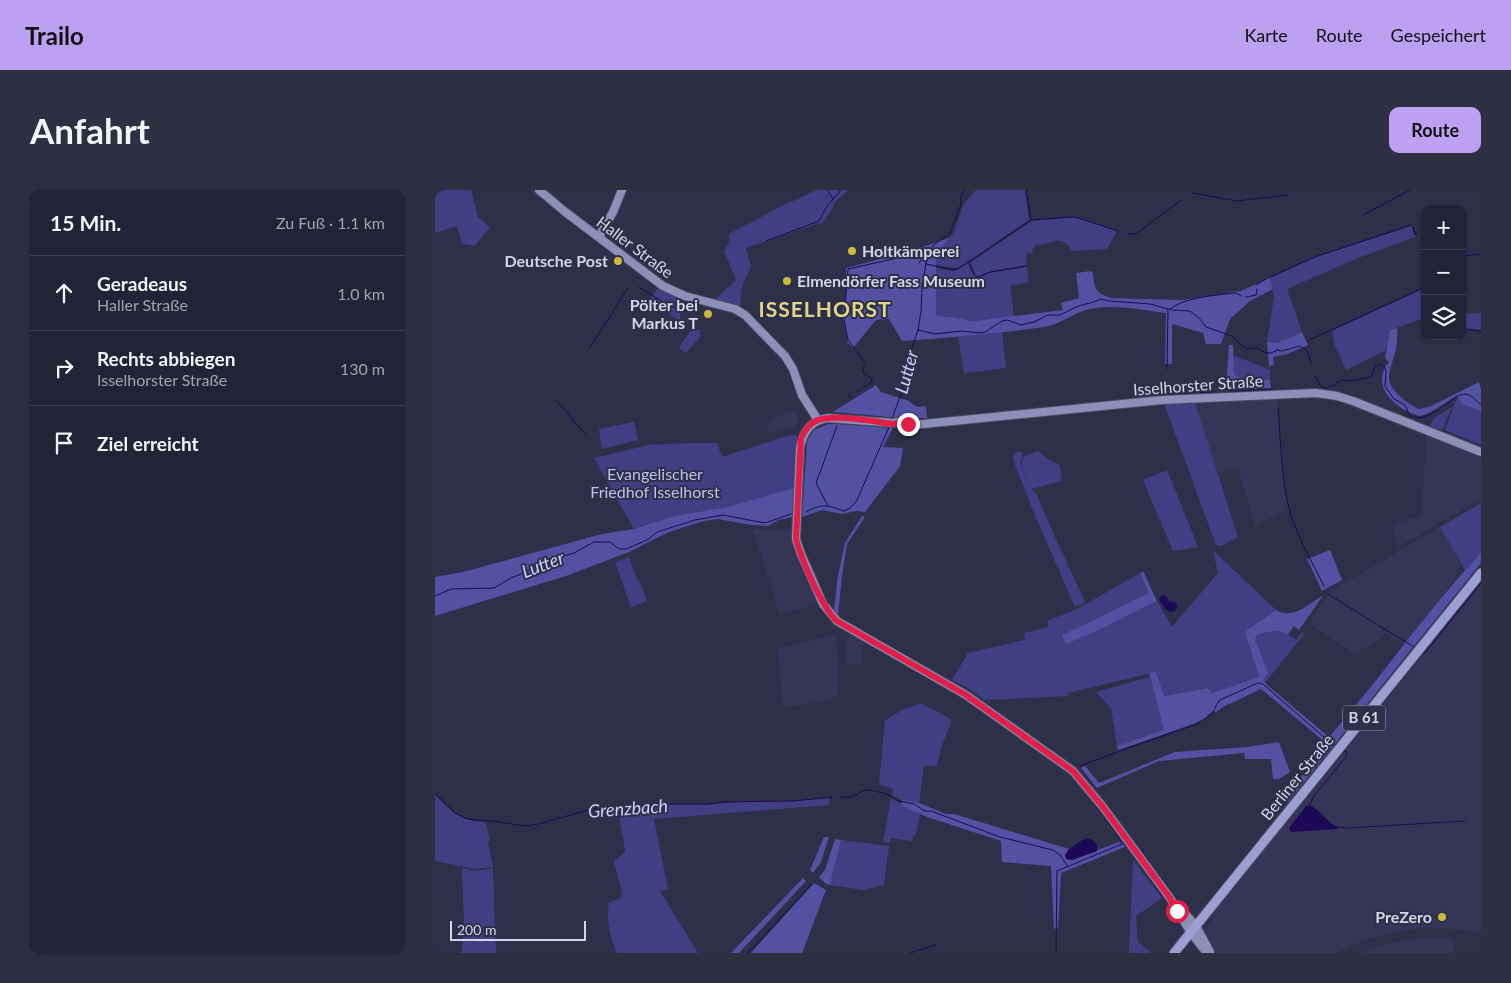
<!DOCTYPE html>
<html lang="de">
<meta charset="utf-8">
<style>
:root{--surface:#222337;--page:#2e2f42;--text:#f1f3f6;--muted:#a2a4ad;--line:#3f4052;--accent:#bca0f2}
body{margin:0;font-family:Lato,sans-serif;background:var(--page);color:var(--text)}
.controls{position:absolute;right:15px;top:15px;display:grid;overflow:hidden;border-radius:10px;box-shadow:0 1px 4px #0004}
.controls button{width:45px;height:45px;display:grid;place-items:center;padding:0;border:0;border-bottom:1px solid var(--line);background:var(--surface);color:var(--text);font:25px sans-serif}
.scale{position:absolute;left:15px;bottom:12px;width:136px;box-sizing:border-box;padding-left:5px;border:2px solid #d4d5e7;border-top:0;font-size:14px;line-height:18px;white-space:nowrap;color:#d4d5e7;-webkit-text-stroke:4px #2e2f49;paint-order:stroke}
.stop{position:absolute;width:15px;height:15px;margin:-11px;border:4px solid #e11d48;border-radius:50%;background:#fff}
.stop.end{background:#e11d48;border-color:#fff;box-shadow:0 1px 5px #0008}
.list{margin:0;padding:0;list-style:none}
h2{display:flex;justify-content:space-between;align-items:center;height:65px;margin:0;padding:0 20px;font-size:21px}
h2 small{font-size:16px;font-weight:400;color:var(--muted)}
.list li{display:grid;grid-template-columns:32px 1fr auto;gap:15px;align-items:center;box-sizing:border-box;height:75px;padding:0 20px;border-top:1px solid var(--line)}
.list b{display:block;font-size:19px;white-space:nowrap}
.list p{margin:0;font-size:16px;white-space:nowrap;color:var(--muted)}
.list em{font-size:16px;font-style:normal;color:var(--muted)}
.icon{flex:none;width:28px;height:28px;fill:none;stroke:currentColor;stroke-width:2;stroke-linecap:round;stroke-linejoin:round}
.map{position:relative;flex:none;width:1046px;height:763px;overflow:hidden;border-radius:10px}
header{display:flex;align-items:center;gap:30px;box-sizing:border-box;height:70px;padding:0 25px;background:var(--accent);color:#111}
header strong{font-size:24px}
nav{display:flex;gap:28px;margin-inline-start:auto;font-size:18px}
.intro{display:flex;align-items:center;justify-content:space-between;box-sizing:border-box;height:120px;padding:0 30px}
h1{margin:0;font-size:35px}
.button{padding:12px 22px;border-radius:10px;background:var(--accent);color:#111;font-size:18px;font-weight:700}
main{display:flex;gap:30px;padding:0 30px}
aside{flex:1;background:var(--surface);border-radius:10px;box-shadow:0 1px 4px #0004}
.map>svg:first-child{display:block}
.built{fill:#353657}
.green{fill:#413f84}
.forest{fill:#5351a2}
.water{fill:#1b0957}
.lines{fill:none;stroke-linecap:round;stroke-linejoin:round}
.stream{stroke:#1b0957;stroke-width:1}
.secondary-casing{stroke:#4b4b63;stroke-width:10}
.primary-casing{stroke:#4b4b63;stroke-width:11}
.secondary{stroke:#8c90b8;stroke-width:8}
.primary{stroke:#9c9fd2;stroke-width:9}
.route{stroke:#e11d48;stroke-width:6}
.poi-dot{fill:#cbba39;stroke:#2e2f49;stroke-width:2}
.labels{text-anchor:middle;stroke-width:4;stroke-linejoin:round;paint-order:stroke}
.shield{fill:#2e2f49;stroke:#a2a3b8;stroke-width:1}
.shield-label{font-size:15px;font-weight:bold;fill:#d4d5e7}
.street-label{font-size:16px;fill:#d4d5e7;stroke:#2e2f49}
.poi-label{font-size:16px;font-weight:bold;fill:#d4d5e7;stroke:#2e2f49;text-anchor:end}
.park-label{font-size:16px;fill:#bdc1ed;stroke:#2e2f49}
.water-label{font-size:18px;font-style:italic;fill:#cdd0fd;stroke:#2e2f49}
.district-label{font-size:21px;font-weight:bold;letter-spacing:1px;fill:#e2d788;stroke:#2e2f49}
</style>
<header>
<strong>Trailo</strong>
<nav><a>Karte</a><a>Route</a><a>Gespeichert</a></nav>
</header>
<div class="intro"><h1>Anfahrt</h1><a class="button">Route</a></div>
<main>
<aside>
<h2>15 Min.<small>Zu Fuß · 1.1 km</small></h2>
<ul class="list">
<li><svg class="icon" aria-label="ahead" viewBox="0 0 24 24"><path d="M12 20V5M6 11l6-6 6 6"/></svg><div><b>Geradeaus</b><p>Haller Straße</p></div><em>1.0 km</em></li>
<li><svg class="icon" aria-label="right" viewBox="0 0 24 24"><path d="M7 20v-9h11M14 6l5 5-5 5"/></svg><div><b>Rechts abbiegen</b><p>Isselhorster Straße</p></div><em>130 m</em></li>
<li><svg class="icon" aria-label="arrive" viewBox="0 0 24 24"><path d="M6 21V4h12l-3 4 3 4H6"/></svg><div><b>Ziel erreicht</b></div></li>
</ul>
</aside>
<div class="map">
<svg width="1046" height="763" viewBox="0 0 1046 763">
<rect width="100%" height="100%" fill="#2e2f49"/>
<!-- built -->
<g class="built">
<path d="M842,208L848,287L853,319L820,336L803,278L782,284L760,213Z"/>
<path d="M354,221L362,222V236L335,244L331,232Z"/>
<path d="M991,245L1046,266V309L963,357L957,335L987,325Z"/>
<path d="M1005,337L1026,374L1016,395L969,455L950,443L940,453L927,459L922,465L874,434L892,406L893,403Z"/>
<path d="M357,338L359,358L382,412L378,415L345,425L317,339L344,340Z"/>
<path d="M1046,395V742L1008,738L977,739L942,746L920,754L900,763H781L770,742V739L777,730L774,727Z"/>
<path d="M400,444L403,472V501L401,506L394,511L348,517L343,459Z"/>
<path d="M417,445L428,450L427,475L411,474L412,448L413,446Z"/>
<path d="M991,747L1016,748L1019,752L1018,763H925L954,753Z"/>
</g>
<!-- green -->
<g class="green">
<path d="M0,0H36L43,27L55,37L40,56L27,54L22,36L0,43Z"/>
<path d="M382,0H413L399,13L398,18L386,35L384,33L311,58L316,77L307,96L305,116L279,110L301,90L289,61L295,51L294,44L347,16Z"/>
<path d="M541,0H590L594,30L525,77L519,78L501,75C502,62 507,52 518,45L529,14Z"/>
<path d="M638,27L644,28L682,41L672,59L637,61C626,42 615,55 601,55L598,58L597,63L591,64L592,75L556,81L545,86H541L535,73L597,31Z"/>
<path d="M976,36L980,47L923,68L852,99L867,142L842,153L832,152L839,106L835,88L881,67Z"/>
<path d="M533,73L538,85L543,88L556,82L592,77L594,92L575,96L579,127L539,131L501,125V78C516,81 520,83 533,73Z"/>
<path d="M223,98L245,109V131L214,111Z"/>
<path d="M990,98V128L955,140L951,160L911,180L899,153L897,141Z"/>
<path d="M1046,123V140L1027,138V124Z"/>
<path d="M256,140H265V147L251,163L244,158Z"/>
<path d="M567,142L571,178L529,183L523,147Z"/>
<path d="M798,165L835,180V190L806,189L799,184Z"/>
<path d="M1024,208L1027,214L1046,221V255L1010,240L1021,210Z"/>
<path d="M760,213L803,347L786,356L781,355L730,216L731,214Z"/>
<path d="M1017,217L1007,240L995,236L999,228Z"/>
<path d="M199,232L203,250L167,259L164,239Z"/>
<path d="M355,245L362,246L359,298L292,317L239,326L199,339L159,268L214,255L253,253H282L287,267Z"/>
<path d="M586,261L588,266L585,273L595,299L586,274L589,267L603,261L614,270L625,275L627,291L596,299L601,303L620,347L650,412L640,417L602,330L580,275L578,268L580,263Z"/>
<path d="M732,280L763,357L738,361L708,290Z"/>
<path d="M1046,313V363L1030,380L1005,337Z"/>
<path d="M778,361H779L841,420L811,442L824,487L777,503L773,498L728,506L721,482L633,503V506L549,510L533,498L517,490L533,463L590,450L589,443L614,437L612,431L644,418L705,383L714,403L627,445L670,437L722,411L737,437L783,383Z"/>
<path d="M194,367L202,390H204L212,411L196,417L180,372Z"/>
<path d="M847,440L861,450L867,442L869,444L830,493L828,490L820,450L822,445L834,441Z"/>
<path d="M715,487L729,540L682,556L676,518L661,502Z"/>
<path d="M483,514H488L517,530L506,558L502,576H489L484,613L467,610L457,605L458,599L444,594L450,531L465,521Z"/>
<path d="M0,605C18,623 23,630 50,632L55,649L53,653L58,677L39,679L0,671Z"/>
<path d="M394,608V615L219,629L233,699L225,701L263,763H182C175,748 171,729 174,712L185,709L187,703L179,671L189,663L190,660L183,620L214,617L222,614L272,615L308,611H358Z"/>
<path d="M456,608L485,624L481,645H478L477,651L455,648V653L448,652Z"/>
<path d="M406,650L454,656L449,695L428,700L395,695Z"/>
<path d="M698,670L727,708L701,726L703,752L716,763H694Z"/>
<path d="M27,678L40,681L58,678L61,763H22L27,761L29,730Z"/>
</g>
<!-- forest -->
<g class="forest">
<path d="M514,48L502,63L501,75V125L539,131L628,120L626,113L644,108L641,83L656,81L658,83C659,98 660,103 676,108L748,110L806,101L835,88L838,99L815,111L795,129L786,154H771L768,143L737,134V174H730L731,123C707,120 675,113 651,120C637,124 624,135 609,137C562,144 514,148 467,151L454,129L441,130L418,158L413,153L407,123L409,116L411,102V78L476,61Z"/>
<path d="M962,138C966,181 931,187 983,219L994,217L1044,192L1046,199V221L1027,214L1022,206L994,223L985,226C961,220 934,196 954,172L950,168L955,140Z"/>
<path d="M867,142L873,155L852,164L838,167L839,175L834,176L832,152L842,153Z"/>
<path d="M794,155H798L799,184L806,189L835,190L836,198L795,200L792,184Z"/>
<path d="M441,195L446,202L474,211L482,217L491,216L492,228H470V225H466V228L398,222Z"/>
<path d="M393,234H402L458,238L448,257L468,258L465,276L430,322L421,321L407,324L387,320L367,327L372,251L379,240Z"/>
<path d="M359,298L357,327L343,330L333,336L317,335L283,329L269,331L234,342L194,362L131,386L0,426V387L28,382L167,344L199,339L239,326L292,317Z"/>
<path d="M427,326L430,327L412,354L407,386L403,425L399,420L403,385L410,353Z"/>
<path d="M895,360L907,390L887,401L872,369Z"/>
<path d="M1046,363V373L853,612L849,609L848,598L859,597L891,553L826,499L788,517L781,522L778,521L769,529L761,533L683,560L682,556L729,540L714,483L721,482L729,506L773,498L777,503L824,487L810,442L841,420C858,430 872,415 887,406V407L864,440L859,436L853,444C843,438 833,442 822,445L820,450L833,483L828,490L830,493L894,547C947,487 991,421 1046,363Z"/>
<path d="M708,381L722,411L670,437L631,454L627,445L714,403L705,383Z"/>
<path d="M844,552L855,582L844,589H838L836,569H810L809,563L724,571L662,598L646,578L650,576L664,593L740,562L812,557Z"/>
<path d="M467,610L484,613L511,624H519L634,659L630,665L637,670L686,651L690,657L626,683L623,738L619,739L616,676L567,672L566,651L492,627L466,615Z"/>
<path d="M389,647H394L386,672L378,683L375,680Z"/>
<path d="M400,649L406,650L395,695L391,694L384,687L390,680Z"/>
<path d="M368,688L371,691L304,763H296Z"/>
<path d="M379,693L391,700L367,763H316Z"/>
</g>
<!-- water -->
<g class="water">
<path d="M727,405H730L734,411L741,413L742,416L740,421L735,422L730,419L724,409Z"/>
<path d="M875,615C885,620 892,632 902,637V639L856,642L854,640V638L871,616Z"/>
<path d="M651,648L658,650L662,655V661L637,670L631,669L630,665L634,659Z"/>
</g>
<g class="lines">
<!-- stream -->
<g class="stream">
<path d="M392,0L398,9"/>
<path d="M591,0L596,29"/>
<path d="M758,3L802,11L853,5"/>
<path d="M928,25L975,0"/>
<path d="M978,37L980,44L982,43"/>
<path d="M693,44H698L702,43L746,10"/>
<path d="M988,44L990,49"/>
<path d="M331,51L384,31L392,16L406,0"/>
<path d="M1027,66L1046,64"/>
<path d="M534,72L539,84L542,87L556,82L592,76"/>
<path d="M491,74L519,80L524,78L596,30L640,27L683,41"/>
<path d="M835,87L880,67L976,35"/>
<path d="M821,95L831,89"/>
<path d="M204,97L236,117H241"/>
<path d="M811,107L821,105L822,99"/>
<path d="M735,119C750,107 782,105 801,103L806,106"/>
<path d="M1027,139L1046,141"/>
<path d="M483,140L500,144L526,141L545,143L550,142L567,131L572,130L586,135L599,132L613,125H625L643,116L655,113L666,109L674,111L715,114L737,120L755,121L764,128L771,137L797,146L811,159L822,158L831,163H836L842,160L847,161L865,156L872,161L876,174"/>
<path d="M872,151L990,97"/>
<path d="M154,159L193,98"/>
<path d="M430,173L413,150L409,129L413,79L485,63L486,70L484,73"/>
<path d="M732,179L733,119"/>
<path d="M880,186L886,197L891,198L897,196L906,190L915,191L936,187L940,176L946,174L950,178L951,182L950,196L959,209L970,215L975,226C999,236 1018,198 1034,205C1039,207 1042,212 1046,215"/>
<path d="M795,201L837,199"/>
<path d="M422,202L437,192V189L428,183V178"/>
<path d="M738,204L781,202"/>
<path d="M412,208L416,205"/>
<path d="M122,211L150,244"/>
<path d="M843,218C846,252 846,289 855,322C863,348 877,372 889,396"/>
<path d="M457,229L468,198L473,169L483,140L486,121L487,97L493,62L500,54L515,43L526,14V6L529,0"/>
<path d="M393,316L381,293L402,236"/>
<path d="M371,322C388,313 391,315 409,321L415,318L421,312L455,235"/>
<path d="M893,404L941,434"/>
<path d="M0,406L16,399L59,398L76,388L91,382L100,374L139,363L159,352H175L184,359H191L214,349L222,342L260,330L288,325L330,333L356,324"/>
<path d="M943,435L979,457"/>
<path d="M987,463H990L1046,393"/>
<path d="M645,576L696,557L762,534L777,524L783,512L787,509L823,493L828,494L899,556"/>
<path d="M0,603L19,622L29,628L39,630L56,631L91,636L103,634L157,619L209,617L222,614H272L288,612L358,611L398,607"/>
<path d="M406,607H417L430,600H436L451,604L464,611L479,614L490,621H496L565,647L618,660L625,665L633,677"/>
<path d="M875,615L878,607L911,567L912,562L909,561"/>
<path d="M902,637L913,638L1030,631"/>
<path d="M688,654H690L727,706"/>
<path d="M707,660L719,679L736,700"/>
<path d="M313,763L377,694"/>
<path d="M475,763L501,755"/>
<path d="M621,763L622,681L687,654L682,645L654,606"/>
</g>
<!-- secondary casing -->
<g class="secondary-casing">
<g id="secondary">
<path d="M104,0L129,21L228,96L250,106L300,119L310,125L350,166L358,179L367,205L383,230"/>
<path d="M164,47L178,22L187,0"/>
<path d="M472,234L470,233L461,232L459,233L393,228C376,230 368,242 365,258L361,349L366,364L388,414L402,431L531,505L638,581L668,617L735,708L756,743L772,763"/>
<path d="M468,236L727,210L881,203L902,206L918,211L1046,262"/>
<path d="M745,718L761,736L775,762"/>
</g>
</g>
<!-- primary casing -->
<g class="primary-casing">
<path id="primary" d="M739,763L1046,383"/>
</g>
<!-- secondary -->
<use href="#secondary" class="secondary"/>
<!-- primary -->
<use href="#primary" class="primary"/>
</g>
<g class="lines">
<!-- route -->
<path class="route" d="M473,234L465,232L459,234C441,232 396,223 381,231C374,234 370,241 366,248L361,349C366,368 387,418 402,431L531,505L638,581L668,617L735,708L742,721"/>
</g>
<!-- markers -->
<g class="poi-dot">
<circle cx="417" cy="61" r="5"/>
<circle cx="183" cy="71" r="5"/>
<circle cx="352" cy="91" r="5"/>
<circle cx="273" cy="124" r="5"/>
<circle cx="1007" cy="727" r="5"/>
</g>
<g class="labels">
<!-- shield labels -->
<rect class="shield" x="908" y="515.5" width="42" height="25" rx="4"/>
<g class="shield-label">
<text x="929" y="533">B 61</text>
</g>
<!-- street labels -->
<g class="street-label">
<text transform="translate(200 57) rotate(37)" y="6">Haller Straße</text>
<text transform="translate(763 195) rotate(-4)" y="6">Isselhorster Straße</text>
<text transform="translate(862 587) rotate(-51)" y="6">Berliner Straße</text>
</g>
<!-- poi labels -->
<g class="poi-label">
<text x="427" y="67" text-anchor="start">Holtkämperei</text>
<text x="173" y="77">Deutsche Post</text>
<text x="362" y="97" text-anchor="start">Elmendörfer Fass Museum</text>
<text x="263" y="121">Pölter bei<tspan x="263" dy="18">Markus T</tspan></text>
<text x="997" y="733">PreZero</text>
</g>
<!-- park labels -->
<g class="park-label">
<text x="220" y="290">Evangelischer<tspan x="220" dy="18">Friedhof Isselhorst</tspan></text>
</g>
<!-- water labels -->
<g class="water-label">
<text transform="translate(472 182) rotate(-75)" y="6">Lutter</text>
<text transform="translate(108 375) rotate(-21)" y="6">Lutter</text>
<text transform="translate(193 619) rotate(-4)" y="6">Grenzbach</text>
</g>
<!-- district labels -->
<g class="district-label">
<text x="390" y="127">ISSELHORST</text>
</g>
</g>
</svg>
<div class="controls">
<button>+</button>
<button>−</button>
<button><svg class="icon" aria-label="layers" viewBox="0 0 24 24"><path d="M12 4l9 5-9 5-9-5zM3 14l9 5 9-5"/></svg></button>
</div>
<div class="scale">200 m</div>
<div class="stop" style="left:742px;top:721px"></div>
<div class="stop end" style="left:473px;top:234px"></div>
</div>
</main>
